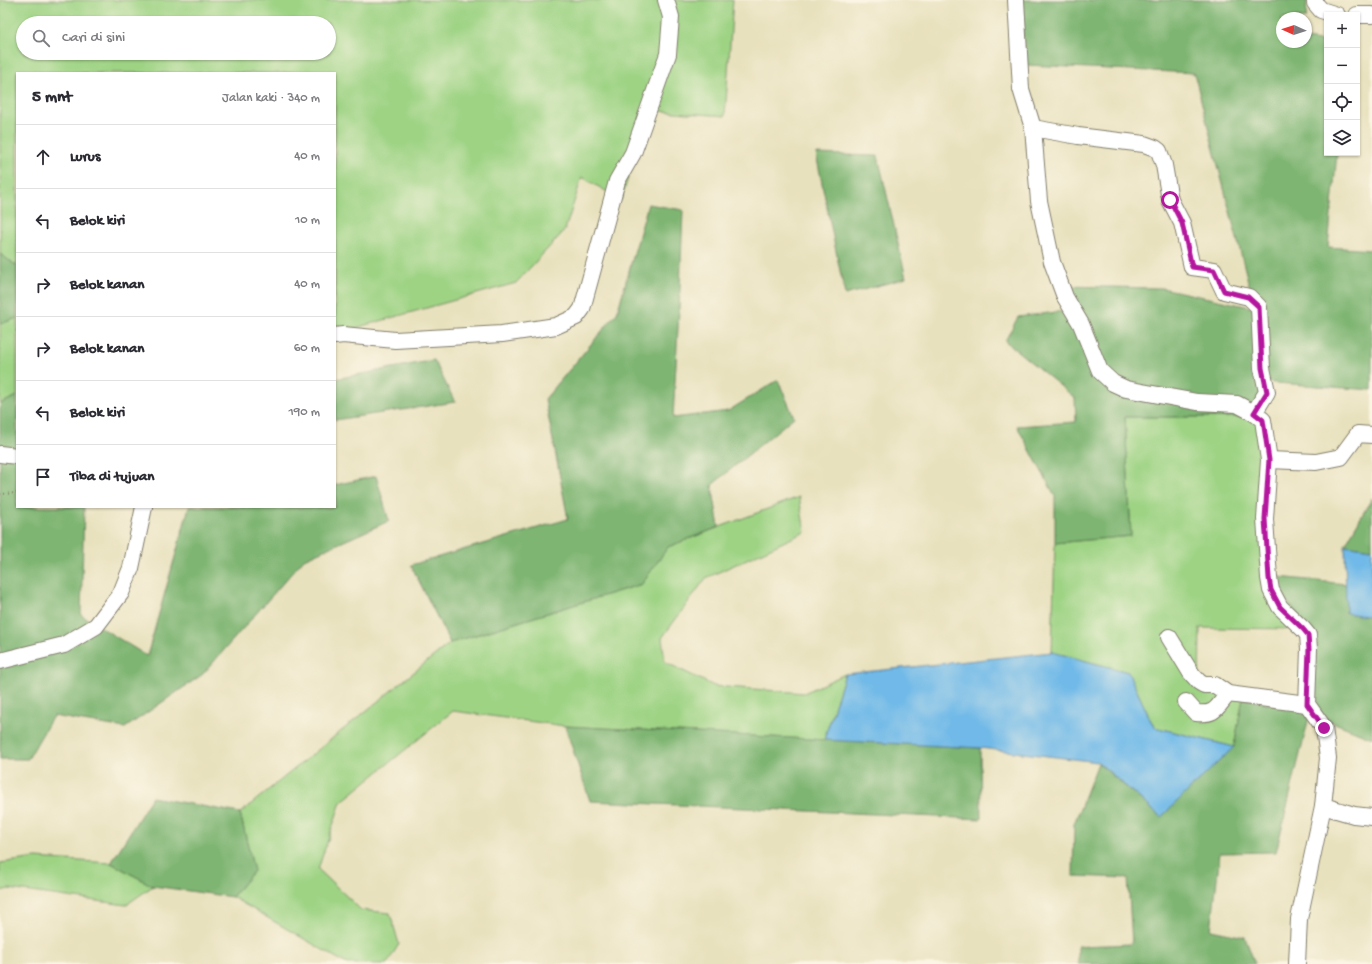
<!DOCTYPE html>
<html lang="id">
<meta charset="utf-8">
<style>
:root{--surface:#fff;--page:#f7f7f7;--text:#2b2b33;--muted:#7c7c81;--line:#e1e1e2}
body{margin:0;font-family:"Gochi Hand",sans-serif;background:var(--page);color:var(--text)}
.controls{position:absolute;right:12px;top:12px;display:grid;overflow:hidden;border-radius:0px;box-shadow:0 1px 3px #0004}
.controls button{width:36px;height:36px;display:grid;place-items:center;padding:0;border:0;border-bottom:1px solid var(--line);background:var(--surface);color:var(--text);font:20px sans-serif}
.compass{position:absolute;left:1276px;top:12px;width:36px;height:36px;border-radius:50%;background:var(--surface);box-shadow:0 1px 3px #0004;rotate:273deg}
.stop{position:absolute;width:12px;height:12px;margin:-9px;border:3px solid #b5179e;border-radius:50%;background:#fff}
.stop.end{background:#b5179e;border-color:#fff;box-shadow:0 1px 4px #0008}
.list{margin:0;padding:0;list-style:none}
h2{display:flex;justify-content:space-between;align-items:center;height:52px;margin:0;padding:0 16px;font-size:17px}
h2 small{font-size:13px;font-weight:400;color:var(--muted)}
.list li{display:grid;grid-template-columns:26px 1fr auto;gap:12px;align-items:center;box-sizing:border-box;height:64px;padding:0 16px;border-top:1px solid var(--line)}
.list b{display:block;font-size:15px;white-space:nowrap}
.list em{font-size:13px;font-style:normal;color:var(--muted)}
.icon{flex:none;width:22px;height:22px;fill:none;stroke:currentColor;stroke-width:2;stroke-linecap:round;stroke-linejoin:round}
.map{position:relative;flex:none;width:1372px;height:964px;overflow:hidden}
.search{position:absolute;background:var(--surface);box-shadow:0 1px 3px #0004;left:16px;top:16px;width:320px;height:44px;display:flex;align-items:center;gap:10px;box-sizing:border-box;padding:0 14px;border-radius:22px;color:var(--muted);font-size:15px}
.panel{position:absolute;background:var(--surface);box-shadow:0 1px 3px #0004;left:16px;top:72px;width:320px;height:436px;border-radius:0px}
.map>svg:first-child{display:block}
.green{fill:#9ed384;stroke:#5d7850;fill-rule:evenodd}
.forest{fill:#7eb572;stroke:#4d6847}
.water{fill:#6fb9e8;stroke:#466a82}
.lines{fill:none;stroke-linecap:round;stroke-linejoin:round}
.minor-casing{stroke:#827e6c;stroke-width:18}
.path{stroke:#827e6c;stroke-width:2;stroke-dasharray:1 3;stroke-linecap:butt}
.minor{stroke:#fff;stroke-width:16}
.route{stroke:#b5179e;stroke-width:5}
</style>
<div class="map">
<svg width="1372" height="964" viewBox="0 0 1372 964">
<rect width="100%" height="100%" fill="#fcf5e5"/>
<filter id="ink" filterUnits="userSpaceOnUse"><feTurbulence type="fractalNoise" baseFrequency=".025" numOctaves="2"/><feDisplacementMap in="SourceGraphic" scale="8" xChannelSelector="R" yChannelSelector="G"/><feConvolveMatrix kernelMatrix="1 2 1 2 8 2 1 2 1" color-interpolation-filters="sRGB"/></filter>
<filter id="wash" filterUnits="userSpaceOnUse"><feTurbulence type="fractalNoise" baseFrequency=".012" numOctaves="4" result="noise"/><feDisplacementMap in="SourceGraphic" scale="16" xChannelSelector="R" yChannelSelector="G"/><feGaussianBlur stdDeviation="0.9" result="paint"/><feColorMatrix in="noise" values="0 0 0 0 0 0 0 0 0 0 0 0 0 0 0 0 0 1.4 0 .05"/><feComposite in="paint" operator="in"/></filter>
<g filter="url(#wash)">
<rect width="100%" height="100%" fill="#e8e1bd"/>
<!-- green -->
<g class="green">
<path d="M0,0H733L725,116L649,110L621,200L582,177L565,230L516,283L348,330L335,325V73H17V266L0,254ZM23,23H329V53H23Z"/>
<path d="M17,318V396L0,404V324Z"/>
<path d="M1125,417H1265L1269,576L1308,629L1200,628L1199,689L1243,698L1234,747L1154,727L1128,672L1052,652L1055,543L1131,536Z"/>
<path d="M799,497L805,532L706,578L662,638L665,662L714,686L804,693L845,674L824,740L565,726L453,711L341,802L318,869L361,910L390,913L399,944L387,964H347L232,897L254,871L240,813L450,643L642,584L667,547Z"/>
<path d="M36,858L111,863L153,886L126,905L9,889L0,891V863Z"/>
</g>
<!-- forest -->
<g class="forest">
<path d="M1019,0H1307L1306,18H1282V42H1306V39L1327,42V153H1337L1328,247L1372,250V390L1262,382L1265,417H1125L1131,536L1055,543V496L1017,426L1076,422L1075,398L1005,341L1018,317L1072,310L1063,286L1162,288L1255,308L1194,73L1026,65Z"/>
<path d="M816,154L878,156L906,278L845,295Z"/>
<path d="M648,204L683,210L680,292L673,418L728,411L778,380L794,417L712,485L719,527L668,547L642,584L450,643L411,565L568,519L545,399L617,313Z"/>
<path d="M0,254L17,266V318L0,324Z"/>
<path d="M434,360L455,402L335,420V379Z"/>
<path d="M17,396V507H84L81,615L147,656L189,507H335V485L376,476L389,521L304,559L203,674L125,728L53,716L28,759H0V404Z"/>
<path d="M1372,498V549L1345,545Z"/>
<path d="M1269,576L1346,584V613L1372,617V738L1310,713L1276,852L1220,853L1211,930L1245,937L1255,964H1078V946L1132,944L1128,878L1073,876L1074,824L1098,763L1161,817L1234,747L1243,698L1310,712L1308,629Z"/>
<path d="M565,726L980,748L981,819L590,801Z"/>
<path d="M152,797L240,813L254,871L232,897L153,886L111,863Z"/>
</g>
<!-- water -->
<g class="water">
<path d="M1345,545L1372,549V617L1346,613Z"/>
<path d="M1052,652L1128,672L1154,727L1234,747L1161,817L1098,762L980,748L824,740L845,674Z"/>
</g>
</g>
<g filter="url(#ink)">
<g class="lines">
<!-- minor casing -->
<g class="minor-casing">
<g id="minor">
<path d="M1016,0L1021,89L1033,128L1039,201L1052,262L1065,297L1081,324L1100,371L1113,383L1126,389L1197,402L1237,404L1254,413L1263,420L1269,460L1265,519L1269,578L1271,590L1280,607L1303,629L1308,635L1309,649L1307,704L1324,728L1328,758L1323,806L1299,919L1297,964"/>
<path d="M1315,0V3L1321,10L1337,15"/>
<path d="M1357,15H1372"/>
<path d="M1033,128L1078,136L1144,144L1155,148L1159,151L1164,165L1170,200L1182,223L1192,267L1214,270L1224,291L1249,297L1259,307L1262,368L1267,392L1254,413"/>
<path d="M335,336L343,335L395,340L502,334L556,326L576,317L582,309L617,181L633,153L668,54L671,17L666,0"/>
<path d="M0,454L17,456"/>
<path d="M1269,460L1316,462L1341,457L1358,434L1372,435"/>
<path d="M1169,637L1191,673L1199,682L1204,685H1215L1228,694L1307,704"/>
<path d="M0,661L64,645L96,626L121,593L131,568L144,507"/>
<path d="M1186,702L1196,713C1216,715 1216,708 1228,694"/>
<path d="M1323,806L1354,815L1372,817"/>
</g>
</g>
<!-- path -->
<path class="path" d="M0,494L17,493"/>
<!-- minor -->
<use href="#minor" class="minor"/>
</g>
</g>
<g class="lines" filter="url(#ink)">
<!-- route -->
<path class="route" d="M1170,200L1182,223L1192,267L1214,270L1224,291L1248,297L1259,307L1262,368L1267,392L1254,413L1263,420L1269,460L1265,519L1269,578L1271,590L1280,607L1303,629L1308,635L1309,649L1307,704L1324,728"/>
</g>
</svg>
<div class="controls">
<button>+</button>
<button>−</button>
<button><svg class="icon" aria-label="locate" viewBox="0 0 24 24"><circle cx="12" cy="12" r="6"/><path d="M12 2v4M12 18v4M2 12h4M18 12h4"/></svg></button>
<button><svg class="icon" aria-label="layers" viewBox="0 0 24 24"><path d="M12 4l9 5-9 5-9-5zM3 14l9 5 9-5"/></svg></button>
</div>
<svg class="compass" viewBox="-18 -18 36 36"><path d="M0-13l5 13h-10z" fill="#e53935"/><path d="M0 13l5-13h-10z" fill="#7c7c81"/></svg>
<div class="stop" style="left:1170px;top:200px"></div>
<div class="stop end" style="left:1324px;top:728px"></div>
<div class="search"><svg class="icon" aria-label="search" viewBox="0 0 24 24"><circle cx="10" cy="10" r="6"/><path d="M15 15l6 6"/></svg>Cari di sini</div>
<section class="panel">
<h2>5 mnt<small>Jalan kaki · 340 m</small></h2>
<ul class="list">
<li><svg class="icon" aria-label="ahead" viewBox="0 0 24 24"><path d="M12 20V5M6 11l6-6 6 6"/></svg><div><b>Lurus</b></div><em>40 m</em></li>
<li><svg class="icon" aria-label="left" viewBox="0 0 24 24"><path d="M17 20v-9H6M10 6l-5 5 5 5"/></svg><div><b>Belok kiri</b></div><em>10 m</em></li>
<li><svg class="icon" aria-label="right" viewBox="0 0 24 24"><path d="M7 20v-9h11M14 6l5 5-5 5"/></svg><div><b>Belok kanan</b></div><em>40 m</em></li>
<li><svg class="icon" aria-label="right" viewBox="0 0 24 24"><path d="M7 20v-9h11M14 6l5 5-5 5"/></svg><div><b>Belok kanan</b></div><em>60 m</em></li>
<li><svg class="icon" aria-label="left" viewBox="0 0 24 24"><path d="M17 20v-9H6M10 6l-5 5 5 5"/></svg><div><b>Belok kiri</b></div><em>190 m</em></li>
<li><svg class="icon" aria-label="arrive" viewBox="0 0 24 24"><path d="M6 21V4h12l-3 4 3 4H6"/></svg><div><b>Tiba di tujuan</b></div></li>
</ul>
</section>
</div>
